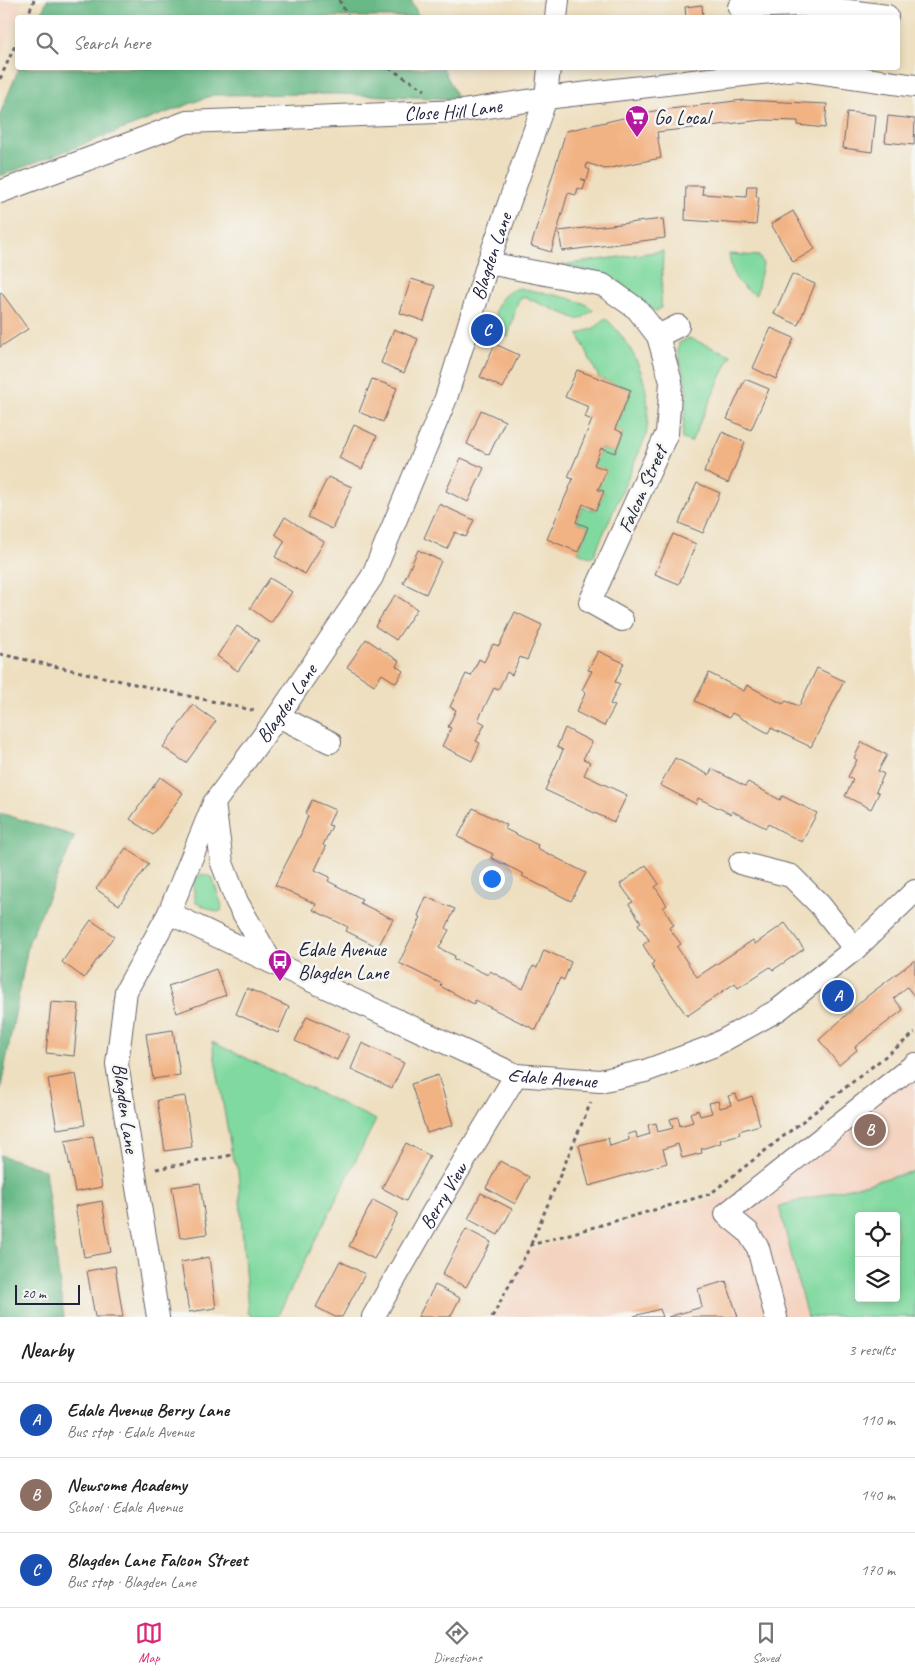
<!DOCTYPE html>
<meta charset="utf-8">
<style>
:root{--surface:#fff;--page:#f6f6f6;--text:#222;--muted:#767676;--line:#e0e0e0;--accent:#db2777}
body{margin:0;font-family:Caveat,sans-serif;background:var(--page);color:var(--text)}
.controls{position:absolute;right:15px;bottom:15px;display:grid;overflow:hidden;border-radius:5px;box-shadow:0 2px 8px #0003}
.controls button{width:45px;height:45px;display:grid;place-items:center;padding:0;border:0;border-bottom:1px solid var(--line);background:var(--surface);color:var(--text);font:25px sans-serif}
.scale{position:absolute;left:15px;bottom:12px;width:65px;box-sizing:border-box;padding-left:5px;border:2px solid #22223b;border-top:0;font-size:14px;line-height:18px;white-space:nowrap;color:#22223b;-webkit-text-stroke:4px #f6f6f2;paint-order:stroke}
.you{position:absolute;left:491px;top:878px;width:18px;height:18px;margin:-12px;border:4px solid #fff;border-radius:50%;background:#1a73e8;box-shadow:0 0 0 8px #1a73e833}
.badge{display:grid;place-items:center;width:32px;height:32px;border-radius:50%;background:var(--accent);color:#fff;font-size:16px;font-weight:700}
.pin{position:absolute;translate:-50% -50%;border:2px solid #fff;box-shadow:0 1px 5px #0006}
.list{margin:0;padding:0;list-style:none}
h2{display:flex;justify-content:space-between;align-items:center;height:65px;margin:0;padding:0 20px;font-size:21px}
h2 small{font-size:16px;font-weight:400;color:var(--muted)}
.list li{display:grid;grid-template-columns:32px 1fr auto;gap:15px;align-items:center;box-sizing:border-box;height:75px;padding:0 20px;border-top:1px solid var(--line)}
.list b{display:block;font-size:19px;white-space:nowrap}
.list p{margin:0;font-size:16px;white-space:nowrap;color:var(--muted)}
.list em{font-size:16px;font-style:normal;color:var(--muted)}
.icon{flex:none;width:28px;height:28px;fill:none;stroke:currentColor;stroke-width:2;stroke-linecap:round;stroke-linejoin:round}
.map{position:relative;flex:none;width:915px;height:1317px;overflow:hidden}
.search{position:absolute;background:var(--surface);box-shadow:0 2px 8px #0003;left:15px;right:15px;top:15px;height:55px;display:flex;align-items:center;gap:12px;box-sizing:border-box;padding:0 18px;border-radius:5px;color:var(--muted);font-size:19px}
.sheet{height:290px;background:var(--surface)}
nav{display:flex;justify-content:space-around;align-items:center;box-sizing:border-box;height:70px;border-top:1px solid var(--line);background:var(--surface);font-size:14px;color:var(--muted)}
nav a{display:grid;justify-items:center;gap:2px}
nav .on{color:var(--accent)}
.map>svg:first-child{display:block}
.built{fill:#f4d3c0;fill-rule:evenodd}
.green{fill:#80d99f;stroke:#517e6d;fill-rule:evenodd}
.forest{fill:#68b986;stroke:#456e60}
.building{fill:#f2b384}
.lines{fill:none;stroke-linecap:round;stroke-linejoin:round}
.minor-casing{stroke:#69646a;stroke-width:24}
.path{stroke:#69646a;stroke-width:3;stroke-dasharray:4 4;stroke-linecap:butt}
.minor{stroke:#fff;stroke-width:22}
.labels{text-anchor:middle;stroke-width:5;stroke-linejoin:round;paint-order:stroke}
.street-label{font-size:20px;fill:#22223b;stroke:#f6f6f2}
.poi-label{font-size:20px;fill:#22223b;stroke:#f6f6f2;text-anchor:start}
</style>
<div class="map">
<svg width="915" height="1317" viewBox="0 0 915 1317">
<rect width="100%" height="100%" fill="#f6f6f2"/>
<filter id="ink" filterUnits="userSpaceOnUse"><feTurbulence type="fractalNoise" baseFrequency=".02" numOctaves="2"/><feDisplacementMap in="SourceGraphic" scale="10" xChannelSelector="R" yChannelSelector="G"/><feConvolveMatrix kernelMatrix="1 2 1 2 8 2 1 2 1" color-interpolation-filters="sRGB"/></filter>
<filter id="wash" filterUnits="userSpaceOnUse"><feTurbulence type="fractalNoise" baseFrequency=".0096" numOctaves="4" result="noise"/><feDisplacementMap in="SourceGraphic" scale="20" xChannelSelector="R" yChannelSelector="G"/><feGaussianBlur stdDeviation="1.12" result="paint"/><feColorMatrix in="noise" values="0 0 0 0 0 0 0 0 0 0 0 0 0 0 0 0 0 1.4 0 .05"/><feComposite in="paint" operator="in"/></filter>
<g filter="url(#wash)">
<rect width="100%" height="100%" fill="#eedfc0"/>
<!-- built -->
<g class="built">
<path d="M0,0H23L0,57Z"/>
<path d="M915,1066V1317H493L527,1251L734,1194ZM859,1216H896V1298H859Z"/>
</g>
<!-- green -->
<g class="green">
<path d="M663,251L661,308L656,311C642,306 634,292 622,284C605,273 581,270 562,265Z"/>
<path d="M729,254L759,256L763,264L756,295C736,284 732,277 729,254Z"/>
<path d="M520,288C535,292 585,298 593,310L581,319H577L524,297L518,301L508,337L491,330C497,310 496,293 520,288Z"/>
<path d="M605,318C638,348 654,392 646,436L594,555L590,557L578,552L588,527L576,522L582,507L596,510L604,492L598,490L606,470L594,465L601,448L615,453L623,433L615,429L631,390L599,378L579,336V334L596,327Z"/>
<path d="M689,338L731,355L691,442L682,439L687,390L678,351L679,343Z"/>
<path d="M202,874L212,877L222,906L221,911L217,912L196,903L193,886L196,878Z"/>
<path d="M212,1042L376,1120L277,1317H254L248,1313L238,1171L232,1155Z"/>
<path d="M915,1171V1317H807L779,1206ZM859,1216H896V1298H859Z"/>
</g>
<!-- forest -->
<g class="forest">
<path d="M47,0H411L419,17H40Z"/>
<path d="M19,68H443L458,99L336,94L213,95L0,176V114Z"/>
<path d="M0,813L75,836L29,941L0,1092Z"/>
<path d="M0,1155L45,1170L64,1317H0Z"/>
</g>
<g id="blocks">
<!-- building -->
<g class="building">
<path d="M702,5L703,18H686L685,7Z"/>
<path d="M743,100L827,104L825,128L798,125V121L763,120L657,132L661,158L605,169L587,163L586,168L590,170L587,180L581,179L586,181L583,190L578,188L576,195L568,193L551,252L531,246L566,131L654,111Z"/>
<path d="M847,112L876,115L872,152L843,148Z"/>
<path d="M888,116L915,119L914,145L885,142Z"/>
<path d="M686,186H703L702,194L746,197L747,186H757L756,197H759L756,225L685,220Z"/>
<path d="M793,211L815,249L793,262L771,224Z"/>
<path d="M663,219L665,238L562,251L559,231Z"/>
<path d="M792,274L815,284L798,325L774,314Z"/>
<path d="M411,279L435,286L424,321L400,313Z"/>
<path d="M1,292L28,329L0,347V293Z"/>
<path d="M771,328L794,338L776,379L753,368Z"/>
<path d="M394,329L418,339L404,373L381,363Z"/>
<path d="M495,344L519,355L503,388L480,377Z"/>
<path d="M577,370L631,390L615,429L623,433L615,453L601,448L594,465L607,470L598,490L604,491L596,510L583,504L576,522L588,527L578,552L547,539L573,479L568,477L592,420L585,417L589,407L565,397Z"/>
<path d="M372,379L397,388L383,422L359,412Z"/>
<path d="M745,379L769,389L751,430L727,419Z"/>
<path d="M481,410L505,421L489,455L467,444Z"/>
<path d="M354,425L377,436L362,469L339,458Z"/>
<path d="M722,432L745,442L728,483L704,472Z"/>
<path d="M461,458L484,468L468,502L446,491Z"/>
<path d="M328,477L352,487L332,529L308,517Z"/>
<path d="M697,483L720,493L703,533L679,523Z"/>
<path d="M439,504L474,520L466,537L455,532L447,549L424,538Z"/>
<path d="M285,517L324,542L305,574L275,557L285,541L275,534Z"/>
<path d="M673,534L696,544L679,584L655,574Z"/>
<path d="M418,550L441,561L426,594L403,583Z"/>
<path d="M270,578L292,592L271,623L250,608Z"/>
<path d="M395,595L417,609L396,640L375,626Z"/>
<path d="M515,612L542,625L527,660L520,657L512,675L507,672L498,690L494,688L478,720L485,724L476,741L480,743L472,761L442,746L451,728L448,727L456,710L450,707L466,674L471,676L479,659L484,662L493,644L499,646Z"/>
<path d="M237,626L259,640L238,671L217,656Z"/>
<path d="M366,639L399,661L396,666L403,671L396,683L382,674L374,685L347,667Z"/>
<path d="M598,651L624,663L615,682L620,684L610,704L615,706L604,726L576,712L586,692L582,690L592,671L588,670Z"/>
<path d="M817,668L844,681L811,747L771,728L768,733L732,713L729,718L695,701L709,673L744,691L747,685L783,704L786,701L799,706Z"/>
<path d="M193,705L216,721L186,763L163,747Z"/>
<path d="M565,728L592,742L583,759L590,762L584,775L627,795L614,822L545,790L563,750L557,747Z"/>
<path d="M862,742L887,755L878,771L884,774L876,791L879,793L871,809L845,796L853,780L848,777L857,760L854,758Z"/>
<path d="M675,758L709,775L712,769L745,786L748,782L780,800L782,796L817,813L802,842L768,824L766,828L732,811L731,814L698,798L696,804L660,785Z"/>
<path d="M160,777L183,793L153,835L130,819Z"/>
<path d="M312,800L335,810L328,825L332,826L323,845L326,847L315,870L330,877L328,881L362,899L360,903L393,919L378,947L346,931L348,927L313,910L316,904L275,885L301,834L308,816L305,814Z"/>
<path d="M473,808L507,825L505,829L538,845L537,848L586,873L571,901L522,876L524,874L491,858L493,854L458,837Z"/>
<path d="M126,848L149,864L119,905L96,889Z"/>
<path d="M646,865L659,884L655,887L667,905L663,908L674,925L669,928L681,944L677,947L697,977L753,940L755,944L785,923L804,949L773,970L770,967L738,988L735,983L687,1016L651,965L654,962L643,945L649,940L638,924L641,922L629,904L633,902L620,884Z"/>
<path d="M426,897L455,909L446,928L449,930L439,948L455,956L454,959L488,975L490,971L523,989L533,966L537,968L544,950L571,962L564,980L560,978L536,1030L475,1000L474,1004L440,986L442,984L399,963L421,917L418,916Z"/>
<path d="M91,920L114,936L84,978L62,962Z"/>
<path d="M915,960V997L907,987L900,993L894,998L903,1010L855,1047L857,1050L839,1065L819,1040L866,997Z"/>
<path d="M216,969L226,995L177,1013L168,986Z"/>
<path d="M247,988L289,1007L278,1033L236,1014Z"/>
<path d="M51,1002L79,1004L74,1056L46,1053Z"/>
<path d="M307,1016L349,1035L337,1060L295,1041Z"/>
<path d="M173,1030L180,1075L153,1079L146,1034Z"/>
<path d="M362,1043L404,1063L392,1088L351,1069Z"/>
<path d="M76,1074L85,1125L57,1129L48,1079Z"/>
<path d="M438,1075L453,1125L427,1133L411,1084Z"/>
<path d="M736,1094L738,1101L752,1096L760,1125L739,1131L740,1134L720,1140L721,1143L701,1149L702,1153L682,1158L678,1144L663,1149L667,1163L589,1186L579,1145L608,1138L610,1146L629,1140L628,1134L636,1132L637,1138L650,1134L648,1125L656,1123L658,1132L673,1128L670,1119L678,1117L680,1126L693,1122L690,1113L698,1110L700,1116L712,1113L709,1103L718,1101L720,1108L731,1105L728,1096Z"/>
<path d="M185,1096L192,1147L165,1151L157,1100Z"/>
<path d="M93,1136L102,1187L75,1192L65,1141Z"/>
<path d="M406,1143L430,1156L406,1201L382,1188Z"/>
<path d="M500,1161L529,1177L515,1204L486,1188Z"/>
<path d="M200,1183L207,1234L180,1238L172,1187Z"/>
<path d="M481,1193L512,1209L498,1235L468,1219Z"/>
<path d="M373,1200L398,1213L374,1259L349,1246Z"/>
<path d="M102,1201L111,1252L84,1257L75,1206Z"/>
<path d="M466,1229L491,1242L466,1287L442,1275Z"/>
<path d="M209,1257L216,1308L189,1312L181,1262Z"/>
<path d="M340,1261L365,1274L342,1317H335L316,1307Z"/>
<path d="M115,1266L123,1317H95L87,1271Z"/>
<path d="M726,1281L738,1317H668L702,1307L698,1289Z"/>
<path d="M435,1285L460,1298L450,1317H418Z"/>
<path d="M660,1309L663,1317H634V1316Z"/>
</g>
</g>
</g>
<g filter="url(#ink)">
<use href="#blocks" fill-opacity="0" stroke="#69646a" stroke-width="1"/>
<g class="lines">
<!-- minor casing -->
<g class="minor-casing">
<g id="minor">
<path d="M739,7L802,5L887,16"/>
<path d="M556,18L558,0"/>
<path id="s1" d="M0,192L187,122L462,111L546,98L796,69L915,86"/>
<path d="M488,263L603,285L637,309L658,336L671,382L667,433L590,602L622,620"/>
<path d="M658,336L678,326"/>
<path d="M278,716L330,742"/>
<path d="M214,804L222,863L237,902L271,962"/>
<path d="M740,863L791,876L820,905L855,949"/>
<path id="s2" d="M169,913L271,962L516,1075L600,1081L645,1071L713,1046L778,1010L855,949L915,891"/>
<path id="s3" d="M158,1317L117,1064L126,991L169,913L214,803L278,716L372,577L446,398L488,263L546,98L549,68"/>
<path id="s4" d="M373,1317L432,1214L516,1075"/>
<path d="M776,1317L758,1248L748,1232L726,1214L915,1064"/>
</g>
</g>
<!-- path -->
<g class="path">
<path d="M339,0L349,18"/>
<path d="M27,18L34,0"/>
<path d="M389,68L425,90"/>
<path d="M0,79L18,39"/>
<path d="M0,654L256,711"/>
<path d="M156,1169L232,1155"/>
<path d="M531,1244L591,1102"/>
<path d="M492,1317L531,1245L710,1194L915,1033"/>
</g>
<!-- minor -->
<use href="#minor" class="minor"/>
</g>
</g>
<!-- icons -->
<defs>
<g id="supermarket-pin" transform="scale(1.25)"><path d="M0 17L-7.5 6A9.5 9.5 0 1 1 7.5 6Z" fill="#b5179e" stroke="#f6f6f2"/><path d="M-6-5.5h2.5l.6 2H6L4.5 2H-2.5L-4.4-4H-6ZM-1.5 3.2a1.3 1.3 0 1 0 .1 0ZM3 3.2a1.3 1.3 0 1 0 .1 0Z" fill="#fff"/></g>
<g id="bus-pin" transform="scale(1.25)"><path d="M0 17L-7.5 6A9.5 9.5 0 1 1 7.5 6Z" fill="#b5179e" stroke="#f6f6f2"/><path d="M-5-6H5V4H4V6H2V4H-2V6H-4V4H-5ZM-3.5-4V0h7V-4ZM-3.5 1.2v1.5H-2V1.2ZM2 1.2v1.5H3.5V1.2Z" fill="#fff"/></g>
</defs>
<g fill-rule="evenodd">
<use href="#supermarket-pin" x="637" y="117"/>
<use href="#bus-pin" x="280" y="961"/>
</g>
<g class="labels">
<!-- street labels -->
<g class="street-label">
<text dy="7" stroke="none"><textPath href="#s1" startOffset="466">Close Hill Lane</textPath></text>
<text dy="7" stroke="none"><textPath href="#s3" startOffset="1156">Blagden Lane</textPath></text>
<text transform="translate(642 489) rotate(-66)" y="7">Falcon Street</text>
<text dy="7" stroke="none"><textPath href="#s3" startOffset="661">Blagden Lane</textPath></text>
<text dy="7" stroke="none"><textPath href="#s2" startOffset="420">Edale Avenue</textPath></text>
<text transform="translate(126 1108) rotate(82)" y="7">Blagden Lane</text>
<text dy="7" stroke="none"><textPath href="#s4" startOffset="140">Berry View</textPath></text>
</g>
<!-- poi labels -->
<g class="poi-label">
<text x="654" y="124">Go Local</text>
<text x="298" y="956">Edale Avenue<tspan x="298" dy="23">Blagden Lane</tspan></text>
</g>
</g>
</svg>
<div class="controls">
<button><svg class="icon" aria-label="locate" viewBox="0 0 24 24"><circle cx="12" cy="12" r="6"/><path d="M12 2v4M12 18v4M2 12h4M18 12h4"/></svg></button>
<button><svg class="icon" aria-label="layers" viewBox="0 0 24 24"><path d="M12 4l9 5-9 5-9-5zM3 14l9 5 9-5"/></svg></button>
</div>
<div class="scale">20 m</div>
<div class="you"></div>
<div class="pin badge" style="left:838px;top:996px;background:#1a4fb4">A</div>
<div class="pin badge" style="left:870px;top:1130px;background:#8d6e63">B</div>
<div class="pin badge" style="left:487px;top:330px;background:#1a4fb4">C</div>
<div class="search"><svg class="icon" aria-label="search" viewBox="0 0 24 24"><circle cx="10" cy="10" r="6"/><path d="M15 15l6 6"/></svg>Search here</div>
</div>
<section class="sheet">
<h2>Nearby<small>3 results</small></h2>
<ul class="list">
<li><span class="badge" style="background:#1a4fb4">A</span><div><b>Edale Avenue Berry Lane</b><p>Bus stop · Edale Avenue</p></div><em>110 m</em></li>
<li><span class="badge" style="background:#8d6e63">B</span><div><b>Newsome Academy</b><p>School · Edale Avenue</p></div><em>140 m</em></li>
<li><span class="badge" style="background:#1a4fb4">C</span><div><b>Blagden Lane Falcon Street</b><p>Bus stop · Blagden Lane</p></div><em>170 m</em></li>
</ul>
</section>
<nav>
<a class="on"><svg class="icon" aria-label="map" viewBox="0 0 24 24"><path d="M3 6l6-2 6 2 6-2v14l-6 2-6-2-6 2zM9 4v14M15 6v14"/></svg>Map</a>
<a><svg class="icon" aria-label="directions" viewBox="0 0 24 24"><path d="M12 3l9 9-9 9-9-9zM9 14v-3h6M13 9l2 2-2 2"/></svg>Directions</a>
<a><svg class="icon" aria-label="saved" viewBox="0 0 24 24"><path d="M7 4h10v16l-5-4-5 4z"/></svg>Saved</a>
</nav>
